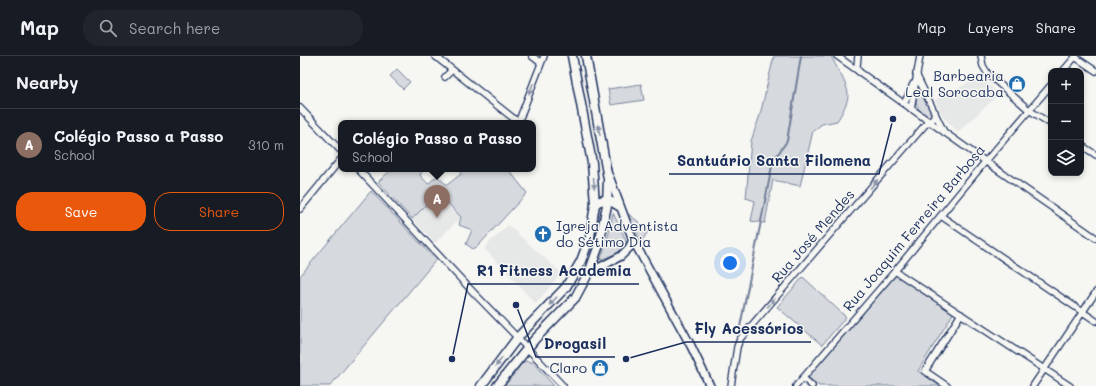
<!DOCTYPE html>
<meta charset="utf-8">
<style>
:root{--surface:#171b24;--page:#20242c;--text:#f1f3f6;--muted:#9ea1a6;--line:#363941;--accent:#ea580c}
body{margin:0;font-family:Mali,sans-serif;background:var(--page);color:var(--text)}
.controls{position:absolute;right:12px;top:12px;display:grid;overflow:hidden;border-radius:8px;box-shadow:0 2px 6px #0003}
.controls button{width:36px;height:36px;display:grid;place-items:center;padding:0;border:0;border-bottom:1px solid var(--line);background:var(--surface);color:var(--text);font:20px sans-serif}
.you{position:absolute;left:430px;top:207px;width:14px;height:14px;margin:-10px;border:3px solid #fff;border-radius:50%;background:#1a73e8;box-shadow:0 0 0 6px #1a73e833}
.badge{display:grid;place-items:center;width:26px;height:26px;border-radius:50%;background:var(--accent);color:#fff;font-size:13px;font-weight:700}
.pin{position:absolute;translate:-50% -33px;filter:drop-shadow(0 1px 2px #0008)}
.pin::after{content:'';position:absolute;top:21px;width:14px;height:12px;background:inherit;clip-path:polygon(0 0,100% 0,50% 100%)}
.popup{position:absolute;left:38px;top:64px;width:198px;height:52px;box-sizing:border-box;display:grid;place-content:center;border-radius:8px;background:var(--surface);filter:drop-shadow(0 1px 3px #0005);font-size:13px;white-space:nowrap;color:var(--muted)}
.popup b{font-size:15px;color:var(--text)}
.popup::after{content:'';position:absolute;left:50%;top:100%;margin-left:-8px;border:8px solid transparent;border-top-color:var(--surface)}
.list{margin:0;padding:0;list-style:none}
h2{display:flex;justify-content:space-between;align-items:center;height:52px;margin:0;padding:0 16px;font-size:17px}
h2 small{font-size:13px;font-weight:400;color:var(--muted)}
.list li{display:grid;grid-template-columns:26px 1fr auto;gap:12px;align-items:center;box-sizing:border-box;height:72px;padding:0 16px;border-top:1px solid var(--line)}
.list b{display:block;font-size:15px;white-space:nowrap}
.list p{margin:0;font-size:13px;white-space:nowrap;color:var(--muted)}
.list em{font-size:13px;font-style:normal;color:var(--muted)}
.actions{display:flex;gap:8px;padding:12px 16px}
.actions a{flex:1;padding:9px 0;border:1px solid var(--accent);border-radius:16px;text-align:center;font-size:14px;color:var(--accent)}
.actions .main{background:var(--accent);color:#fff}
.icon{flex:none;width:22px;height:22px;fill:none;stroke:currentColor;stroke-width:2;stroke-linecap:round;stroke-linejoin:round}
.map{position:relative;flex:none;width:796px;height:330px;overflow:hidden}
header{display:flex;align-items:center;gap:24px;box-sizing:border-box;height:56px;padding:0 20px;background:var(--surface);border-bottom:1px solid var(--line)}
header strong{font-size:19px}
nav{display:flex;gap:22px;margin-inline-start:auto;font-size:14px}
.search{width:280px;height:36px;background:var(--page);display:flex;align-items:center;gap:10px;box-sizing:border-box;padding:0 14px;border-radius:16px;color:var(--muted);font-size:15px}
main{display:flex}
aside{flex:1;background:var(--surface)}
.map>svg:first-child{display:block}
.built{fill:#e6e7e7}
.green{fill:#d6d9dd;stroke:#78849e}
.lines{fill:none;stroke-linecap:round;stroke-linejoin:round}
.stream{stroke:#717e99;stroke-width:2}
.minor-casing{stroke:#1b2f5e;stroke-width:8}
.tertiary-casing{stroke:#1b2f5e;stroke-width:10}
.secondary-casing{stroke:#1b2f5e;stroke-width:11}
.minor{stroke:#f6f6f2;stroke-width:5.5}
.tertiary{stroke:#f6f6f2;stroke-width:7}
.secondary{stroke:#f6f6f2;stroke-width:8}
.oneway{fill:#8892a8}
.labels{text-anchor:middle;stroke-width:3;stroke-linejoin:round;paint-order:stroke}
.poi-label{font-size:14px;fill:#1b2f5e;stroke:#f6f6f2;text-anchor:end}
.street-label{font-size:14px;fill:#1b2f5e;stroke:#f6f6f2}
.leader{fill:none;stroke:#1b2f5e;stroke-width:1.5}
.callout-dot{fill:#1b2f5e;stroke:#f6f6f2;stroke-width:1.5}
.callout-label{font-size:15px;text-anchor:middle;font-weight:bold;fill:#1b2f5e;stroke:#f6f6f2;stroke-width:3;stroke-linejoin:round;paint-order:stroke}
</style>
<header>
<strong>Map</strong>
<div class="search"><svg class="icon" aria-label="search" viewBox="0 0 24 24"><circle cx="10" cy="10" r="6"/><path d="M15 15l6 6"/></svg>Search here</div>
<nav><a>Map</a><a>Layers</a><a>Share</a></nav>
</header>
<main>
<aside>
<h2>Nearby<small></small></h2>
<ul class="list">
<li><span class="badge" style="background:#8d6e63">A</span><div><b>Colégio Passo a Passo</b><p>School</p></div><em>310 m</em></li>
</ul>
<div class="actions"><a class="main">Save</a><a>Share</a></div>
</aside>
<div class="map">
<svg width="796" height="330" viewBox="0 0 796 330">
<rect width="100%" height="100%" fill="#f6f6f2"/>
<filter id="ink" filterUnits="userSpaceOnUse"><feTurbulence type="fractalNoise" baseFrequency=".025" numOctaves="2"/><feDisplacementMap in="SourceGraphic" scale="8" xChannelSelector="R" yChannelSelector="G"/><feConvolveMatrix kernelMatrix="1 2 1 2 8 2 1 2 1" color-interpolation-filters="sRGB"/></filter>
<g filter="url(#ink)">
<!-- built -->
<g class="built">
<path d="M681,20L689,29L699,38L658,76L643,61L635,44Z"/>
<path d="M138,137L161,161L135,187L112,163Z"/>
<path d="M208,169L261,217L236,248L184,192Z"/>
</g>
<!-- green -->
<g class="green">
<path d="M474,0H531C535,9 548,29 548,38C549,45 541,59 537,65L522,68L513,75L500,130L473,124L465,167L451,165L455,145L446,142L451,85L460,59Z"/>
<path d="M97,13L110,26L103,33L90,20Z"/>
<path d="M341,28L344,44L311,49L308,33Z"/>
<path d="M619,37H623L632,55V60C620,61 612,46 619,37Z"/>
<path d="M92,113H124L120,119L128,128L137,120L147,129L161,118L159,113H208L227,137L178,190L173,193L166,188L172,174L159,169L161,161L138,137L112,163L78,126Z"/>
<path d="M71,135L136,204L30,330H0V220Z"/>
<path d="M313,157L326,184V190L321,196L300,204L307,186Z"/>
<path d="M327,157L349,174L341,186Z"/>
<path d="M596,219L654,256L618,315L640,330H519L508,321Z"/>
<path d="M503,221L546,261L522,289L477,251Z"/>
<path d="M226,305L232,306L235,308L254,330H205L222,307Z"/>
</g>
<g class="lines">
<!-- stream -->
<path class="stream" d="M440,271L473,105L487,85L501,0"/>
<!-- minor casing -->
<g class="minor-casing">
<g id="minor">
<path d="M135,0L218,66"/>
<path d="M232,0L241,7"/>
<path d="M537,0L692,110L796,182"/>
<path d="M558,0L557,10L559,16"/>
<path d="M681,0L683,10L688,18L729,54L751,68"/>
<path d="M775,1L796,15"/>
<path d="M763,15L776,0"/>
<path d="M616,18L644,76"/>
<path d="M145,21L152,14"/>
<path d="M602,47L606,44L613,28"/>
<path d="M0,52L41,95"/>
<path d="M611,53L620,0"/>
<path d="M218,67L244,0"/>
<path d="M781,89L796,99"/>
<path d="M58,113L174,237L212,276L263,330"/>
<path d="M0,153L41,103"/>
<path d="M641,160L796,265"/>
<path d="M595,215L770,330"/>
<path d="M503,322L512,330"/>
<path d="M431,330L437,291L440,283L519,191L625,69L633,63L635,56"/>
<path d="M496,330L595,215L685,106L751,29"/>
<path d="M647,330L625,315L661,258"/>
<path d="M733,330L796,236"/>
</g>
</g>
<!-- tertiary casing -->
<g class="tertiary-casing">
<g id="tertiary">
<path d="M309,120L333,184L391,290L410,330"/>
<path d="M289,217L321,200L329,192L333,184"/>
</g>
</g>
<!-- secondary casing -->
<g class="secondary-casing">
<g id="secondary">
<path d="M295,148C303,141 311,145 319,150"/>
<path d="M181,330L218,281L266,231L281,205L290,181L295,148L292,107L272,0"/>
<path d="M197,330L235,283L275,242L290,214L299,189L307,149L308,123L286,0"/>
</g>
</g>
<!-- minor -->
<use href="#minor" class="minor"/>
<!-- tertiary -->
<use href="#tertiary" class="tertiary"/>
<!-- secondary -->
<use href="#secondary" class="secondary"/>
</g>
<!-- one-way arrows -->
<defs><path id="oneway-solid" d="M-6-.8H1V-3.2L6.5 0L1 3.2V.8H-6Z"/></defs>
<g class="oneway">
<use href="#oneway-solid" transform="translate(231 33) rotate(111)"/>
<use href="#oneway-solid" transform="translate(299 74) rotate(-100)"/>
<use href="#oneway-solid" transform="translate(294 127) rotate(85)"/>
<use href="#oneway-solid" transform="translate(574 128) rotate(-49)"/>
<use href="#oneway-solid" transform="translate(253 245) rotate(134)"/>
<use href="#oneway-solid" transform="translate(471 247) rotate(-50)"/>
<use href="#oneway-solid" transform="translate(199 306) rotate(127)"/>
</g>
</g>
<!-- icons -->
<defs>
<g id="shop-disc" transform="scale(0.9)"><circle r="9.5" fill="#1f6fb2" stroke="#f6f6f2"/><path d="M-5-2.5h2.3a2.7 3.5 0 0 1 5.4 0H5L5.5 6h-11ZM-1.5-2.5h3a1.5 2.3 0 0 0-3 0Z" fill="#fff"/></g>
<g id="church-disc" transform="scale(0.9)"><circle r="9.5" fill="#1f6fb2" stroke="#f6f6f2"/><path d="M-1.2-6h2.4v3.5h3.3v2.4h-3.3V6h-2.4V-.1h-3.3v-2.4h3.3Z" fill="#fff"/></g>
</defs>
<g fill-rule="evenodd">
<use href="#shop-disc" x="717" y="28"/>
<use href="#church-disc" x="243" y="178"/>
<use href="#shop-disc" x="300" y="312"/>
</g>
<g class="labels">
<!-- poi labels -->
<g class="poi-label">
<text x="704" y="25">Barbearia<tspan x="704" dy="16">Leal Sorocaba</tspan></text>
<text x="256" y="175" text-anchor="start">Igreja Adventista<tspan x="256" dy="16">do Sétimo Dia</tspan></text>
<text x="287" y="317">Claro</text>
</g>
<!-- street labels -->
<g class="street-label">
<text transform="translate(614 172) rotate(-50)" y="5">Rua Joaquim Ferreira Barbosa</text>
<text transform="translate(513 180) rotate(-49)" y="5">Rua José Mendes</text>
</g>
</g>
<!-- callouts -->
<path class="leader" d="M593 63L579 118H369M152 303L168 228H339M326 303L386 286H511M216 249L236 301H315"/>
<g class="callout-dot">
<circle cx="593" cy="63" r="4"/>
<circle cx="152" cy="303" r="4"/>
<circle cx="326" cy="303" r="4"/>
<circle cx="216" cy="249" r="4"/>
</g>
<g class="callout-label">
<text x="474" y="110">Santuário Santa Filomena</text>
<text x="254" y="220">R1 Fitness Academia</text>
<text x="449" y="278">Fly Acessórios</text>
<text x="275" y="293">Drogasil</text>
</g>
</svg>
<div class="controls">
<button>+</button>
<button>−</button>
<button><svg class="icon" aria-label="layers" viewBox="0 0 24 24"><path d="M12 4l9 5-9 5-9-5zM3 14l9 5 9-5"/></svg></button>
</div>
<div class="you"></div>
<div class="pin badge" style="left:137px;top:162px;background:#8d6e63">A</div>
<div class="popup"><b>Colégio Passo a Passo</b>School</div>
</div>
</main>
